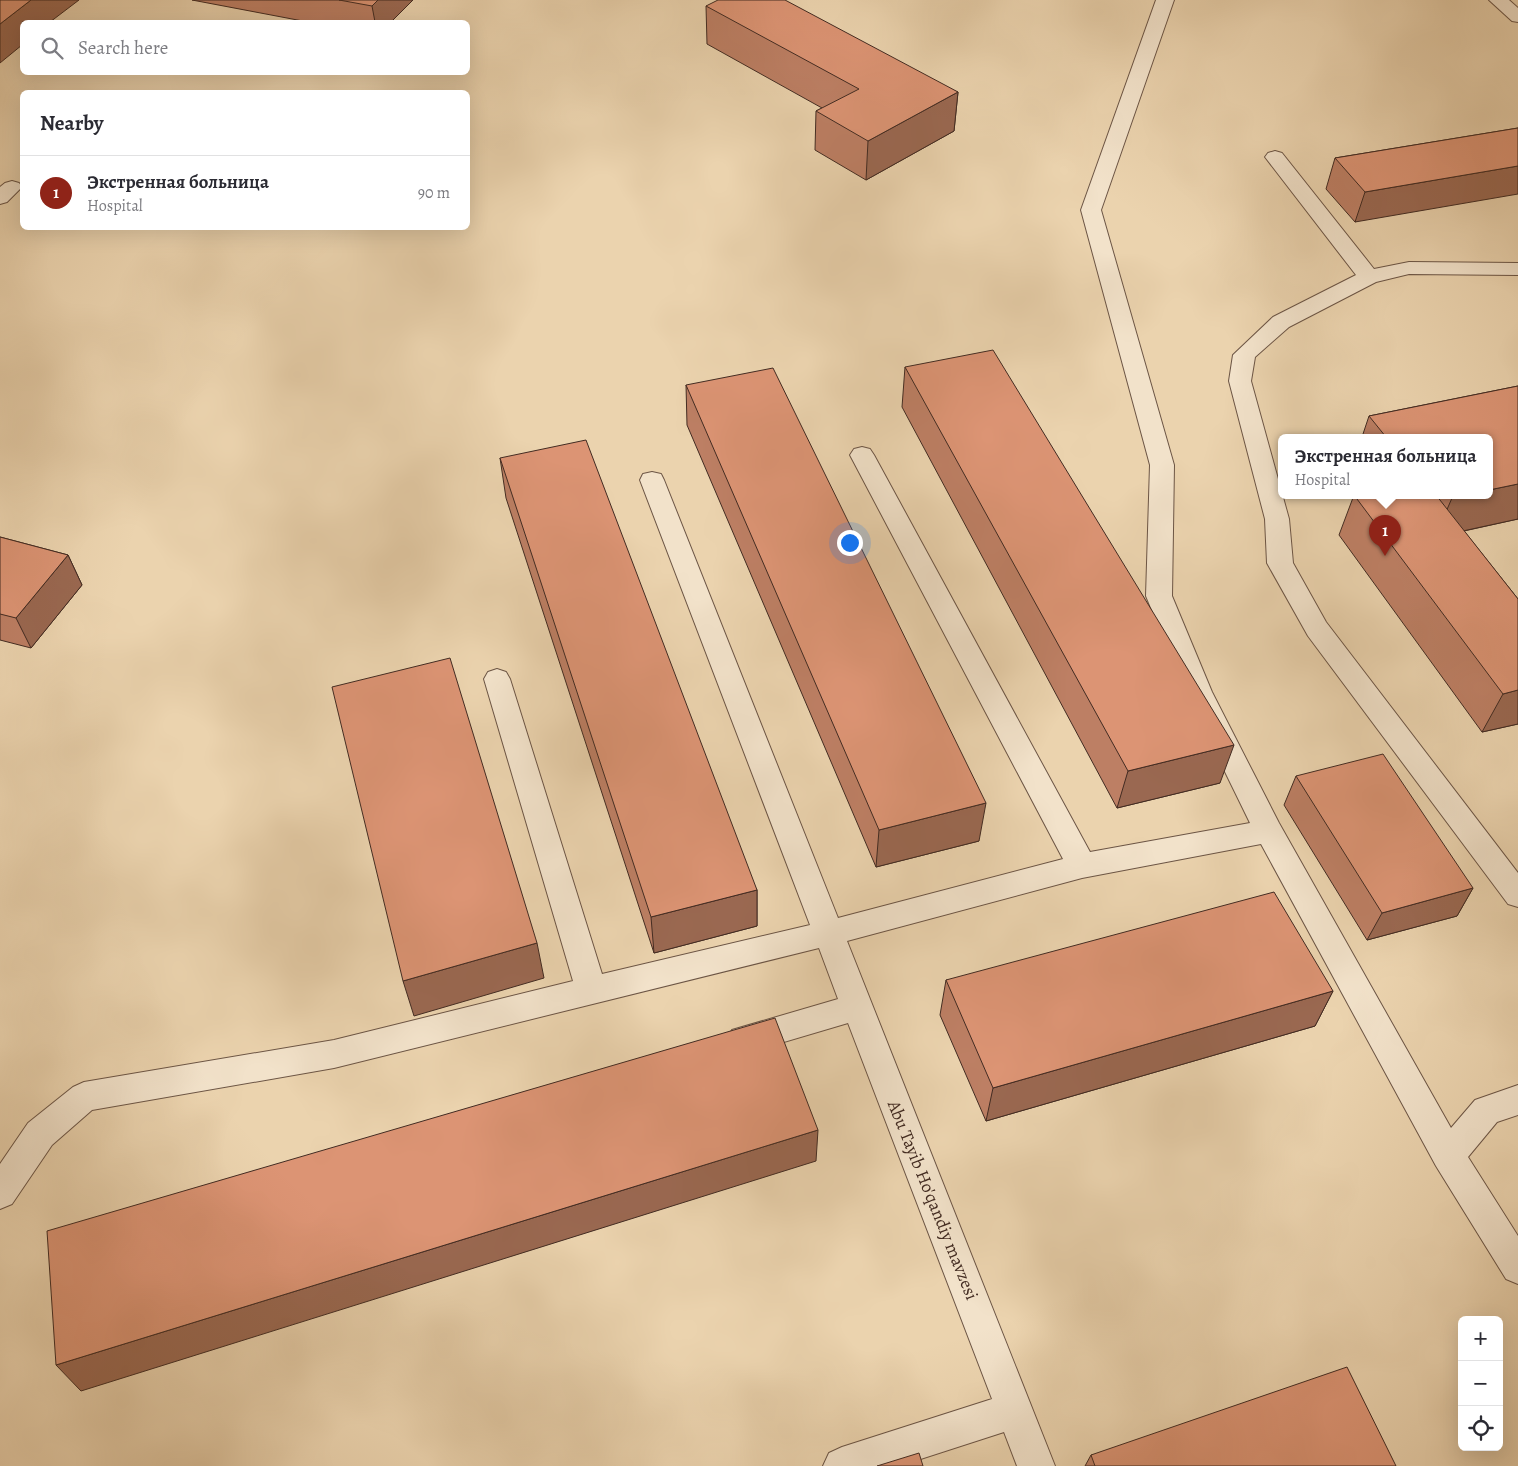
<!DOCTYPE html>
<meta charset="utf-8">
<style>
:root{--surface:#fff;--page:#f2f2f3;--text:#2b2b33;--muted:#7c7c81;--line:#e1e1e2;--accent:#8f2418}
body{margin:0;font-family:Alegreya,serif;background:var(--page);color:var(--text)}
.controls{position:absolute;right:15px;bottom:15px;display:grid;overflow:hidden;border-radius:8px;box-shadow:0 5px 20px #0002}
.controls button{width:45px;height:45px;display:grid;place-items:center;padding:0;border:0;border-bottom:1px solid var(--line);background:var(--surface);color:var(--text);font:25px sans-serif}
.you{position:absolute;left:849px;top:542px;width:18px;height:18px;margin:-12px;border:4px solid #fff;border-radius:50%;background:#1a73e8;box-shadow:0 0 0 8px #1a73e833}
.badge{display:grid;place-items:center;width:32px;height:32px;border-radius:50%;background:var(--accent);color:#fff;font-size:16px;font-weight:700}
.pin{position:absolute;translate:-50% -41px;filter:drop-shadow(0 1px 2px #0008)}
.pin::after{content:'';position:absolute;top:26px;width:18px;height:15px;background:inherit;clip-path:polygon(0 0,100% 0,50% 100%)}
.popup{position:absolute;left:1278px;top:434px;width:215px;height:65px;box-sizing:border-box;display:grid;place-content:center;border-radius:8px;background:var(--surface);filter:drop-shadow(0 1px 4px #0005);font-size:16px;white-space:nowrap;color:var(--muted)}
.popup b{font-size:19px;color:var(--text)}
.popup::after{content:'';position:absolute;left:50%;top:100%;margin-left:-10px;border:10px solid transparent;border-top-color:var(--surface)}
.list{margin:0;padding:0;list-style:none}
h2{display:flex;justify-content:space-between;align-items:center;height:65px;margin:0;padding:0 20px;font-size:21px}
h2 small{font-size:16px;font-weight:400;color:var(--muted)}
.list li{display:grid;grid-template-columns:32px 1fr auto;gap:15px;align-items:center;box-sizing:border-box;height:75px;padding:0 20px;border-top:1px solid var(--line)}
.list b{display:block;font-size:19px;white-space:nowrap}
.list p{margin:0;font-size:16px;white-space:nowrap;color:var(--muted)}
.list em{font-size:16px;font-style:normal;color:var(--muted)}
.icon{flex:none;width:28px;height:28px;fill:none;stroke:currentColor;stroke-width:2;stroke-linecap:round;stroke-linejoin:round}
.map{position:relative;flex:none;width:1518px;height:1466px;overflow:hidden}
.search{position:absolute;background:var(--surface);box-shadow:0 5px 20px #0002;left:20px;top:20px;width:450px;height:55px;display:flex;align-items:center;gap:12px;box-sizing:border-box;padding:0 18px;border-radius:8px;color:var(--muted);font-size:19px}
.panel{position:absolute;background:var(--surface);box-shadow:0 5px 20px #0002;left:20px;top:90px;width:450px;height:140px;border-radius:8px}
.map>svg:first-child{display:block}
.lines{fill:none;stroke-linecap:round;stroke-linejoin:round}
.minor-casing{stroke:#6c5545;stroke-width:2}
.minor{fill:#f2e2ca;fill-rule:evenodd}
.wall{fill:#bd7f64;stroke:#422b22}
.shaded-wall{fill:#9a6851;stroke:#422b22}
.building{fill:#dc9474;stroke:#422b22}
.labels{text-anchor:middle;stroke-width:4;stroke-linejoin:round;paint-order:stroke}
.near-street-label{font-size:18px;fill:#422b22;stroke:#f2e2ca}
</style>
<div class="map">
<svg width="1518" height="1466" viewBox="0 0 1518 1466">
<rect width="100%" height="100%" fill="#ebd3ae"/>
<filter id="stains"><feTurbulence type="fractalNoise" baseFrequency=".004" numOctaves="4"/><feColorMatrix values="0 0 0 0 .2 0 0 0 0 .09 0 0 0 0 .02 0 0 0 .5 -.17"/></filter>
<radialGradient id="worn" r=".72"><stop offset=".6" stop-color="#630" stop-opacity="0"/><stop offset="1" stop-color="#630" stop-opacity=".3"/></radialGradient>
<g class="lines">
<!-- minor casing -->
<g class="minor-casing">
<g id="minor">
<path d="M1156,0H1174L1101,210L1174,465L1172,596L1212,692L1279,823L1451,1128L1475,1100L1518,1085V1115L1497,1122L1468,1157L1518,1236V1284L1506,1279L1436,1166L1261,844L1082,878L847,941L1055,1466H1017L1004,1432L899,1466H823L829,1453L842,1447L992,1399L848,1023L743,1054L732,1050L727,1040L732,1030L838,999L819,948L334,1068L92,1110L52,1145L12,1204L0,1209V1164L28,1123L73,1087L84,1082L334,1040L573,981L484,679L488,672L497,669L506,672L510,679L602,974L810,925L640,480L643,474L652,472L661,474L664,480L838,918L1063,859L850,455L854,449L862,447L870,449L874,455L1090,852L1250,823L1186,692L1146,596L1150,465L1081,210Z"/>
<path d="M1489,0H1509L1518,8V22L1512,21Z"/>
<path d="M1275,151L1282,153L1374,269L1409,262L1518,263V275L1409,274L1376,282L1289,327L1255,357L1251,381L1289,519L1293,563L1326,622L1518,873V907L1508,904L1308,636L1267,563L1265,519L1229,381L1233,355L1273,317L1356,275L1265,157L1268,153Z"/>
<path d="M12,181L19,183L22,187L7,202L0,204V187L5,183Z"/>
</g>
</g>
<!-- minor -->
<use href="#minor" class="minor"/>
</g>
<!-- wall -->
<g class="wall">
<path d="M192,0H413L391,22H308Z"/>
<path d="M706,6L958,92L954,131L866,180L815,150L816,111L822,108L707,44Z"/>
<path d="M1518,128L1355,222L1326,189L1335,158Z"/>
<path d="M905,367L1220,783L1117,808L902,407Z"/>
<path d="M686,385L979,841L876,867L687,425Z"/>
<path d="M1518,386V519L1464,531L1518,599V724L1482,732L1339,535L1354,495H1489V437H1362L1369,416Z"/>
<path d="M500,458L757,890V926L654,953L506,498Z"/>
<path d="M0,537L68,555L82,585L31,648L0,640Z"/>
<path d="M1296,776L1473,888L1457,916L1367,940L1284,805Z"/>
<path d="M946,980L1333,991L1315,1026L986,1121L940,1015Z"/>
<path d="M1091,1455L1396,1466H1085Z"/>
</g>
<!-- shaded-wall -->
<g class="shaded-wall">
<path d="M31,0H79L50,22H22V45L0,63V24Z"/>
<path d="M378,0H413L391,22H375L372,6Z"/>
<path d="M958,92L954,131L866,180L868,141Z"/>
<path d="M1518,166V194L1355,222L1365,192Z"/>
<path d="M1518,484V519L1435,537L1452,498L1466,495H1489V490Z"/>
<path d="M68,555L82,585L31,648L16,618Z"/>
<path d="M1518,690V724L1482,732L1503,694Z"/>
<path d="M1234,745L1220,783L1117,808L1128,771Z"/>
<path d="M986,803L979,841L876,867L879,830Z"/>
<path d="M1473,888L1457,916L1367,940L1382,913Z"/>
<path d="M757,890V926L654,953L651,917Z"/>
<path d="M537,943L544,978L414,1016L403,981Z"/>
<path d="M1333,991L1315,1026L986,1121L993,1088Z"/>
<path d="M818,1130L816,1161L81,1391L56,1365Z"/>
</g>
<!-- building -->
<g class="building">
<path d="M0,0H31L0,24Z"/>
<path d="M339,0H378L372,6Z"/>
<path d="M718,0H785L958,92L868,141L816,111L859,89L706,6Z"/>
<path d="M1518,128V166L1365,192L1335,158Z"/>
<path d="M993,350L1234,745L1128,771L905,367Z"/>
<path d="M773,368L986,803L879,830L686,385Z"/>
<path d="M1518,386V484L1489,490V437H1386L1369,416Z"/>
<path d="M586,440L757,890L651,917L500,458Z"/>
<path d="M1354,495H1436L1518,599V690L1503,694Z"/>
<path d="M1450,495H1466L1452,498Z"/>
<path d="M0,537L68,555L16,618L0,614Z"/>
<path d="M450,658L537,943L403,981L332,687Z"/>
<path d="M1383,754L1473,888L1382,913L1296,776Z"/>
<path d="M1274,892L1333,991L993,1088L946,980Z"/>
<path d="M775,1018L818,1130L56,1365L47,1231Z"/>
<path d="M1347,1367L1396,1466H1095L1091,1455Z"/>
<path d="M919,1453L923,1466H877Z"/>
</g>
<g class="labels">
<!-- near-street labels -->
<g class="near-street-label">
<text transform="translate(933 1200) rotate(68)" y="6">Abu Tayib Ho'qandiy mavzesi</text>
</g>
</g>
<rect width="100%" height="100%" filter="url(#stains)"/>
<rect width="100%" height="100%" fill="url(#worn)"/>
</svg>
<div class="controls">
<button>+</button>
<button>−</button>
<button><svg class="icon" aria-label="locate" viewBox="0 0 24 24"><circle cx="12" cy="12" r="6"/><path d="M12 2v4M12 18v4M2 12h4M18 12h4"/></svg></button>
</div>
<div class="you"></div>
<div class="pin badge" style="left:1385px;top:556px">1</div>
<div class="popup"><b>Экстренная больница</b>Hospital</div>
<div class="search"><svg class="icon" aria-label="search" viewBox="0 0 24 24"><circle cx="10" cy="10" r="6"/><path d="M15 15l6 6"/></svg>Search here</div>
<section class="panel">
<h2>Nearby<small></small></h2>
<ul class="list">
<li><span class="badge">1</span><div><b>Экстренная больница</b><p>Hospital</p></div><em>90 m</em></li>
</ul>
</section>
</div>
